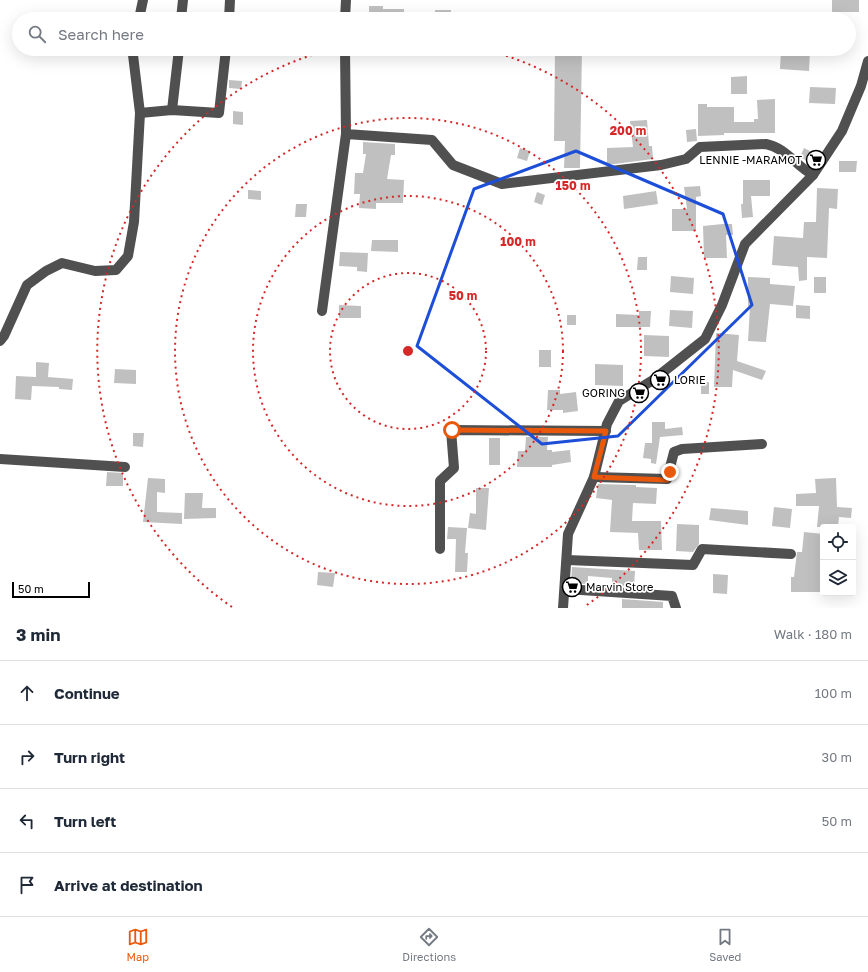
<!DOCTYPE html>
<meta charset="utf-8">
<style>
:root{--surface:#fff;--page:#f6f6f7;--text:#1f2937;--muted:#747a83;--line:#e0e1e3;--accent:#ea580c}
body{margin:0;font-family:"Golos Text",sans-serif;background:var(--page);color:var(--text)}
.controls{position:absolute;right:12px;bottom:12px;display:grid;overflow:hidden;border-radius:4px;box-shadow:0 4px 16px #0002}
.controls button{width:36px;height:36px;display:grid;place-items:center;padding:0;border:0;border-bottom:1px solid var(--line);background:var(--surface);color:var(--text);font:20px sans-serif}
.scale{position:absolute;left:12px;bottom:10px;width:78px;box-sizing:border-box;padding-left:4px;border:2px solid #000;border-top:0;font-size:11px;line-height:14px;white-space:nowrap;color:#000;-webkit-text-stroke:3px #fff;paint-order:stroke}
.stop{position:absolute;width:12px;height:12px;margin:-9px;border:3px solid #ea580c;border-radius:50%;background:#fff}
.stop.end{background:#ea580c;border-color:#fff;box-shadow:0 1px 4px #0008}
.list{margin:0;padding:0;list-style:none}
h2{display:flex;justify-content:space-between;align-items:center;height:52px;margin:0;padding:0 16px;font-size:17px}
h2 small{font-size:13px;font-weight:400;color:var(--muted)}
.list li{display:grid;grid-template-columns:26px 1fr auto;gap:12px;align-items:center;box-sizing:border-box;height:64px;padding:0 16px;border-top:1px solid var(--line)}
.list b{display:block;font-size:15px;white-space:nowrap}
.list em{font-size:13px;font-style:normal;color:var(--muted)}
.icon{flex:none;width:22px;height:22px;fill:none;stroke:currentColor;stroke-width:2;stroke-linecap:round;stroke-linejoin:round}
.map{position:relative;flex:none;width:868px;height:608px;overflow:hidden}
.search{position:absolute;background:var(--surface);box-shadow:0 4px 16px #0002;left:12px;right:12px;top:12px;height:44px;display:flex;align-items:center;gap:10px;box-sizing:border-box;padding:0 14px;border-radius:22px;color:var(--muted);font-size:15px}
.sheet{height:308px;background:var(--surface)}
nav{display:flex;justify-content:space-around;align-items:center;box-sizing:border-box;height:56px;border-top:1px solid var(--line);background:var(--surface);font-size:11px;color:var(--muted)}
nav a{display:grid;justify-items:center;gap:2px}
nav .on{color:var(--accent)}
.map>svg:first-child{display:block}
.building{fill:#c0c0c0}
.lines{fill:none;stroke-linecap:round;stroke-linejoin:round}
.minor{stroke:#505050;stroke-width:10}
.route{stroke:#ea580c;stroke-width:5}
.marked{fill:none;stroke:#1d4ed8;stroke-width:3;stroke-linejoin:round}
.ring{fill:none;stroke:#d62828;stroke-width:2;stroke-dasharray:2 4}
.labels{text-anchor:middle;stroke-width:3.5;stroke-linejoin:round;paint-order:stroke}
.poi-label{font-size:11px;fill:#000;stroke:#fff;text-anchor:end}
.centre{fill:#d62828;stroke:#fff;stroke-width:2}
.ring-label{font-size:12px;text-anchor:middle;font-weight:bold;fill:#d62828;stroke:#fff;stroke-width:3.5;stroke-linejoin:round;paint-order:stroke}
</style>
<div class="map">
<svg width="868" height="608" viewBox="0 0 868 608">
<rect width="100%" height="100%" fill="#fff"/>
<!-- building -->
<g class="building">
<rect x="832" y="0" width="27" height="12"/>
<path d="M369,6H383V9H404V19L369,18Z"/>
<rect x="435" y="10" width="16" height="9"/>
<path d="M555,49H582L580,168H564L565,141H554Z"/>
<path d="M781,49L810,50L809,71L780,69Z"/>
<path d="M747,76V94H731V77Z"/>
<path d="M229,80L242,81L241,89L229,88Z"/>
<path d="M810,87L836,88L835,104L809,103Z"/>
<path d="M775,99V133H724V135L698,136V104H707V107H734V122H754V119H758L757,100Z"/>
<path d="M233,111L243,112V125L233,124Z"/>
<path d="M647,120L649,146H652L653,159L607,165V148L633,147L630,121Z"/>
<path d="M696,129L697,141L687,142L686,130Z"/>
<path d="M363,142L395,144V155H391L387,179L404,180L403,203H376V209L359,208L360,194H354L355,173H363L366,154H363Z"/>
<path d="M520,148L530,151L527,161L517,158Z"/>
<path d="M804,148L816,154L811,163L800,157Z"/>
<path d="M839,161H857L856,172H839Z"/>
<path d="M743,180H770V196H751L753,217L742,218L741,204H743Z"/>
<path d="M700,186L701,196L696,197V231H672V209H687L684,187Z"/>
<path d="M817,188L838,189L837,209L829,208L827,258L807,257V280L799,281L798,267L772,265L774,236L803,238L804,222H816Z"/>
<path d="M248,190L261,191V200L248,199Z"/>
<path d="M656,191L658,204L624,209L623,196Z"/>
<path d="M537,192L545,195L542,205L534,202Z"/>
<path d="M296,204H307L306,217H295Z"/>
<path d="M723,224H732L733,235H726L727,258H704L703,226Z"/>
<path d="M372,240H398V252L371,251Z"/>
<path d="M340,252L368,253L367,272L357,271V267L339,266Z"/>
<path d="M638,257H647V270H637Z"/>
<path d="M671,276L694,278L693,294L670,292Z"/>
<path d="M748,277L770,278V284L795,286L793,306L770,304L766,342L748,341L750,306H748Z"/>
<rect x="814" y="277" width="12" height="16"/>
<path d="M339,305L361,306V318H339Z"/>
<path d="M796,305L810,306V319L796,318Z"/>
<path d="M670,310L693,311L692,328L669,326Z"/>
<path d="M639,311H651L650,327H616V314L639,315Z"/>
<rect x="567" y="315" width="9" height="10"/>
<path d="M716,333L739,335L737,361L766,371L762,380L733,370L732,387H714Z"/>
<path d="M644,335L669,336V357L644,356Z"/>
<rect x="539" y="350" width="12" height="17"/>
<path d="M36,362L49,363L48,377L73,379L72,390L59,389V387L32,386L31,400L15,399L16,376L36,377Z"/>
<path d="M595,364L623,365V386L595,385Z"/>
<path d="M115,369L136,370V384L114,383Z"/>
<rect x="701" y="382" width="8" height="12"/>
<path d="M548,390H560V394L576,392L578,411L563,413V410H547Z"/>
<path d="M652,422H665V429L682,427L683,435L660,437L656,464L651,463V459L643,458L645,443H652Z"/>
<path d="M133,433H144L143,447L133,446Z"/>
<path d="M526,437H548L547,450H552V452L570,450L571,462L552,465V467H517L518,451H525Z"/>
<rect x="489" y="438" width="11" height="27"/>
<path d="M107,472L123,473V486H106Z"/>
<path d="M148,478L165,479V493L157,492V512L182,513V524L143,522Z"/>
<path d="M836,478L837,507L852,508L851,518L839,517L838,527H817L819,506H796V494L816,493L815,479Z"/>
<path d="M598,484L636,485V487L657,488L656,504L633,503L632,521H661L662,550H639L638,533L610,532L612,500L596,498Z"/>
<path d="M476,488H489L486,530L468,528L470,513L476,514Z"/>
<path d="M185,493H203L202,508H216V518L184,519Z"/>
<path d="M774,507L792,509L790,528L772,526Z"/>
<path d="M711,508L748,511V525L709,520Z"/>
<path d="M677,524L699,525V544L693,552L676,551Z"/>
<path d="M448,527L467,528L465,553H468L467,572H455L456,539H447Z"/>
<path d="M804,532L823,534V592H791V577H794L797,552H802Z"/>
<path d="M572,567L635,571L634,587L612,585V578L588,576V584L571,583Z"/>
<path d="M318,572L335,573L333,587L317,585Z"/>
<path d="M713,574L728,575L727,594L713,593Z"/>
<path d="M622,599L663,602V608H622Z"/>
</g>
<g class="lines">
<!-- minor -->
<g class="minor">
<path d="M139,19L143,0"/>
<path d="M181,19L183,0"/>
<path d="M229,19L230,0"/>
<path d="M345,19L346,0"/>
<path d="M345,49L346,134L432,140L453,165L502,184L661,165L686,159L700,147L766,144C786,148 796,166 813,175"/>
<path d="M172,110L179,49"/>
<path d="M140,113L172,110L219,113L226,49"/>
<path d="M322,311L346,134"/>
<path d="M0,341L4,336L27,285L46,271L62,263L95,271L116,270L128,256L134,222L140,113L133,55L134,49"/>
<path d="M0,459L125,467"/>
<path d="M594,477L667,479L674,452L682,449L762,444"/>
<path d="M440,549V481L454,468L451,430L606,431"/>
<path d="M567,560L693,565L702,549L791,554"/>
<path d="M566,589L672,596L676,608"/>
<path d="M563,608L568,534L594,477L607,424L619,401L653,380L705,339L722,305L745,244L813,175L842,131L861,86L868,61"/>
</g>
</g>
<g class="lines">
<!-- route -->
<path class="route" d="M452,430L606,431L594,477L667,480L670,472"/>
</g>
<!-- marked area -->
<path class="marked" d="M576,151L723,214L752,305L618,436L542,444L417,346L474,189Z"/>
<!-- distance rings -->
<g class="ring">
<circle cx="408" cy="351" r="78"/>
<circle cx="408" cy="351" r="155"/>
<circle cx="408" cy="351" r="233"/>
<path d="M232 607A311 311 0 0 1 333 49M483 49A311 311 0 0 1 584 607"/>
</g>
<!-- icons -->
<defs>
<g id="supermarket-ring" transform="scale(1)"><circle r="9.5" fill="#fff" stroke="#000" stroke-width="1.5"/><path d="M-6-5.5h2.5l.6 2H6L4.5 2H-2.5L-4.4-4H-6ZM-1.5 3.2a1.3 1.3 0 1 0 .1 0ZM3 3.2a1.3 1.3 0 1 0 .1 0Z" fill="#000"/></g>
</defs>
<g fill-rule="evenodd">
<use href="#supermarket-ring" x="816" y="160"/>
<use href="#supermarket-ring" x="660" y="380"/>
<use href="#supermarket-ring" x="639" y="393"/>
<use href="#supermarket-ring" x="572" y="587"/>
</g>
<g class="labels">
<!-- poi labels -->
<g class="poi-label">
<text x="802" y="164">LENNIE -MARAMOT</text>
<text x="674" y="384" text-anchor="start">LORIE</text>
<text x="625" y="397">GORING</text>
<text x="586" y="591" text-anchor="start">Marvin Store</text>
</g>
</g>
<circle cx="408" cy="351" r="6" class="centre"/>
<g class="ring-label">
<text x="628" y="135">200 m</text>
<text x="573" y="190">150 m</text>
<text x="518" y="246">100 m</text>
<text x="463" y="300">50 m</text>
</g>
</svg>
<div class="controls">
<button><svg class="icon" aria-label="locate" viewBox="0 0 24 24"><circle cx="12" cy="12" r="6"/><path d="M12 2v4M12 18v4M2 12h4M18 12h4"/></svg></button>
<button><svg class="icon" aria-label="layers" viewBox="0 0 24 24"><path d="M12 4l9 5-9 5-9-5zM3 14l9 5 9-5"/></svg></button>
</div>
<div class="scale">50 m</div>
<div class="stop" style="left:452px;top:430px"></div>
<div class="stop end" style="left:670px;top:472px"></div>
<div class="search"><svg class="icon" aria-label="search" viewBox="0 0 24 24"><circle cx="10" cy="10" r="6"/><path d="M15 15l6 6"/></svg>Search here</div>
</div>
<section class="sheet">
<h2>3 min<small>Walk · 180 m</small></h2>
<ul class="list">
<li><svg class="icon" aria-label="ahead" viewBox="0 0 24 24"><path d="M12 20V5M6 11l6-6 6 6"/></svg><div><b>Continue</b></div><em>100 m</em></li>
<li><svg class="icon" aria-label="right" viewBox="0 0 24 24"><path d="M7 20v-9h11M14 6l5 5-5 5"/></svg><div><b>Turn right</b></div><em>30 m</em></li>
<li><svg class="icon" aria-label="left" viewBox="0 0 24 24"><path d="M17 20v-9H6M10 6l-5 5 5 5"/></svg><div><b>Turn left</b></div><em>50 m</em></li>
<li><svg class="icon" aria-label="arrive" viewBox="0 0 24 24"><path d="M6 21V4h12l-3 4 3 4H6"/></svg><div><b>Arrive at destination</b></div></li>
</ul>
</section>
<nav>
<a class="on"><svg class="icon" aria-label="map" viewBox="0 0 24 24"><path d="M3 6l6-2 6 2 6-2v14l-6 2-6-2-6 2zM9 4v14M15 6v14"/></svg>Map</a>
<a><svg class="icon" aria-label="directions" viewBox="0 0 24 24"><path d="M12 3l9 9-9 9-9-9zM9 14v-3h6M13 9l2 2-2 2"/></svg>Directions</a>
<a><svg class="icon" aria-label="saved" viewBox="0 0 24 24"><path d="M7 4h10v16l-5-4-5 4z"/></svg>Saved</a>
</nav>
